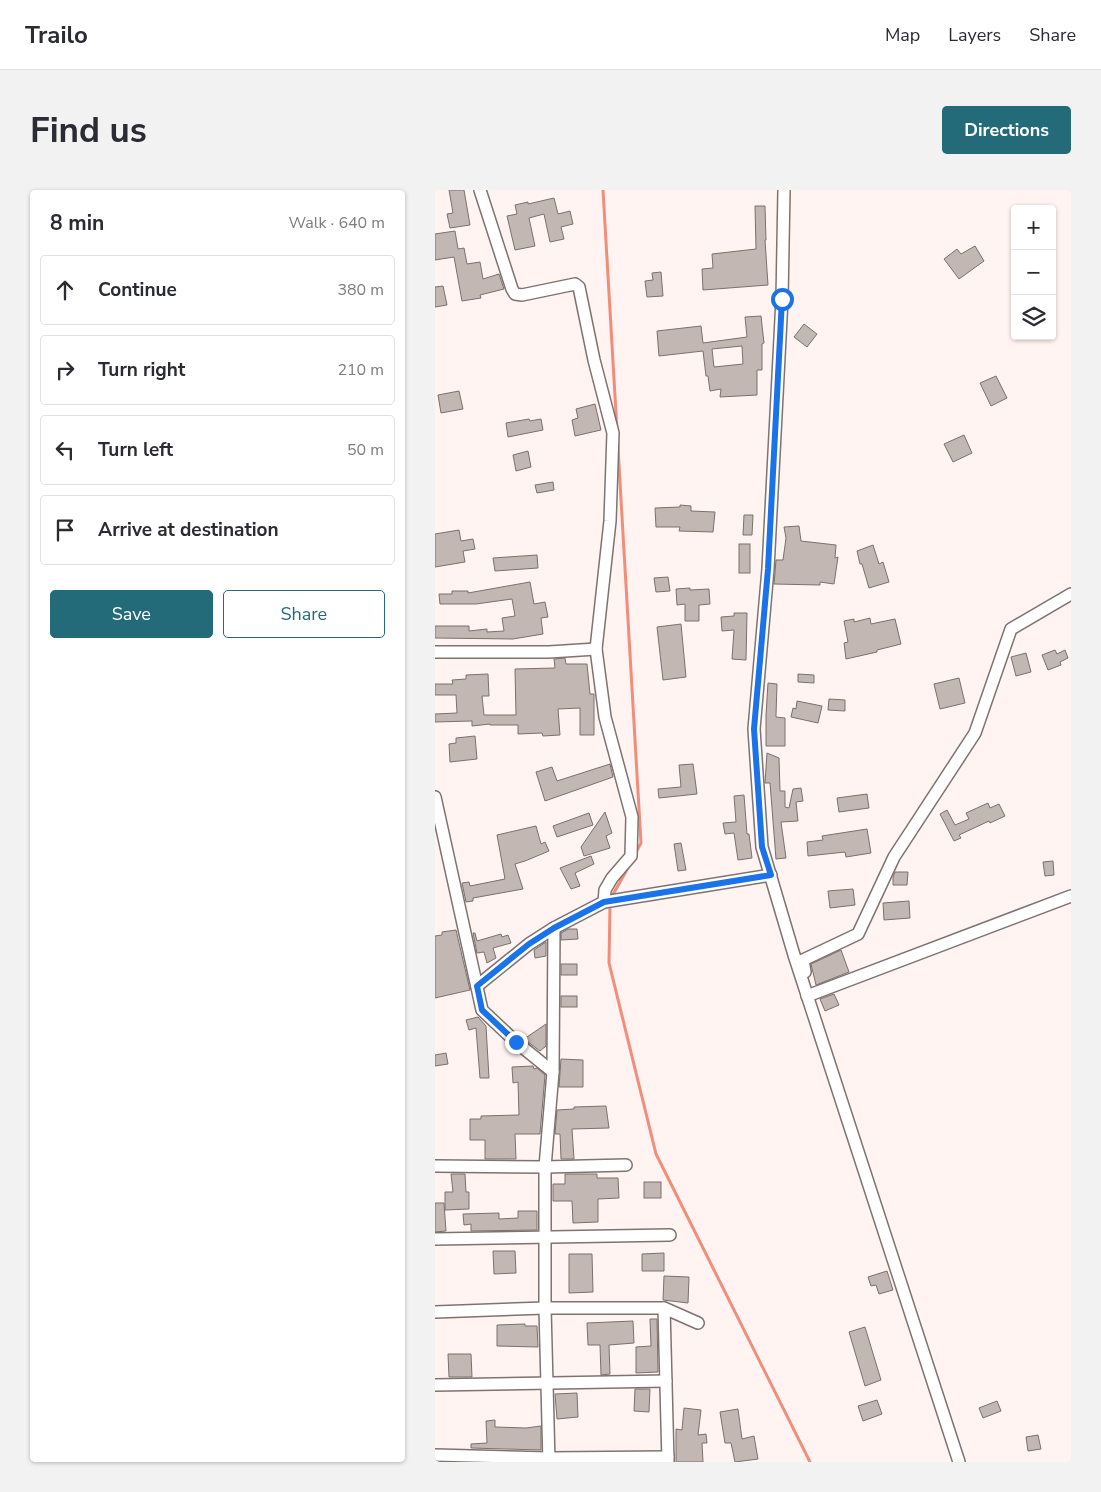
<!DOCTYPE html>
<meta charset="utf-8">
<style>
:root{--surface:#fff;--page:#f2f2f3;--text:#2b2b33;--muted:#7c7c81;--line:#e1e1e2;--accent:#246b79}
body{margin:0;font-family:"Nunito Sans",sans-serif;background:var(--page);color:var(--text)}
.controls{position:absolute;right:15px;top:15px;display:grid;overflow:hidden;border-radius:5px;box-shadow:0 1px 4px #0004}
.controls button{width:45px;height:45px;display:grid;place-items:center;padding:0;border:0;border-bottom:1px solid var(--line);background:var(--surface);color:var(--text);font:25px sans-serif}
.stop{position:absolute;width:15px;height:15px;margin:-11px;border:4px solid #1a73e8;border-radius:50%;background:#fff}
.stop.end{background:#1a73e8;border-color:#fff;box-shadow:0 1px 5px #0008}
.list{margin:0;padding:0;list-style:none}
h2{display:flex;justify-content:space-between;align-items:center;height:65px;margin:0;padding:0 20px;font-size:21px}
h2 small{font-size:16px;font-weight:400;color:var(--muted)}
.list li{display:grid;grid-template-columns:32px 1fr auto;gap:15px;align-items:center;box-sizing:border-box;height:70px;margin:0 10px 10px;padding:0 10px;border:1px solid var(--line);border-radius:5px}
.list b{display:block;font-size:19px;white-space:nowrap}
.list em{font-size:16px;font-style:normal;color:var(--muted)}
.actions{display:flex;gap:10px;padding:15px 20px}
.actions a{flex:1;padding:11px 0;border:1px solid var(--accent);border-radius:5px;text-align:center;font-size:18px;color:var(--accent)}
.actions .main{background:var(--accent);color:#fff}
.icon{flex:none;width:28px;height:28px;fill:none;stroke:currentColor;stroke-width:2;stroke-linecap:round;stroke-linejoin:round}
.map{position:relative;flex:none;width:636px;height:1272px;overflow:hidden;border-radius:5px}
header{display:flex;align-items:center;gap:30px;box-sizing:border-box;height:70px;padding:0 25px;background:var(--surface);border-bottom:1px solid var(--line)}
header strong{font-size:24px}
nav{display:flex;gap:28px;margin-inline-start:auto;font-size:18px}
.intro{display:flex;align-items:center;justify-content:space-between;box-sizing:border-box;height:120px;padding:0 30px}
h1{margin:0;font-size:35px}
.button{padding:12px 22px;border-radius:5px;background:var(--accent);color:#fff;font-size:18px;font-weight:700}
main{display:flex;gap:30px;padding:0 30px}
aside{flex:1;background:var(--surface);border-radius:5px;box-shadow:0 1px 4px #0004}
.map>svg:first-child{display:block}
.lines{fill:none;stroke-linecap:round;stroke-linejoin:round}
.stream{stroke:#f18d79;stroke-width:3}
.building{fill:#c3b7b4;stroke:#7b706d;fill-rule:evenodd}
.minor-casing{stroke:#7e7370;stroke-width:14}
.minor{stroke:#fff;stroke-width:11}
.route{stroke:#1a73e8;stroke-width:6}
</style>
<header>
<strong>Trailo</strong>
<nav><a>Map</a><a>Layers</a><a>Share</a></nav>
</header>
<div class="intro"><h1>Find us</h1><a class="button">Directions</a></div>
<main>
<aside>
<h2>8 min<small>Walk · 640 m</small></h2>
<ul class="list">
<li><svg class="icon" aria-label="ahead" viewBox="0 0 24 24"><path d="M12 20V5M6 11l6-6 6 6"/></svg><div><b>Continue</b></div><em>380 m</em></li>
<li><svg class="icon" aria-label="right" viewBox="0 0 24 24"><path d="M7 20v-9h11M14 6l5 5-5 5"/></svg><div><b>Turn right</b></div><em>210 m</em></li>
<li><svg class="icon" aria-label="left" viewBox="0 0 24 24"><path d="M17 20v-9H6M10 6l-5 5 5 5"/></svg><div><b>Turn left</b></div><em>50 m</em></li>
<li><svg class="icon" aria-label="arrive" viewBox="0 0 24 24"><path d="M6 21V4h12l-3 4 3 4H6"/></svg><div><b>Arrive at destination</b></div></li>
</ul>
<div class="actions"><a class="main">Save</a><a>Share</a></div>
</aside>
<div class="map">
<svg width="636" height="1272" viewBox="0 0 636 1272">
<rect width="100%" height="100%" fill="#fff4f2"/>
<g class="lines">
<!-- stream -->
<g class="stream">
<path d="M168,0L206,653L200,664"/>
<path d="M176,708L194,676"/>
<path d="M175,714L174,773L221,964L375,1272"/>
</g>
</g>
<!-- building -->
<g class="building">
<path d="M14,0H29L35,35L15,38L12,24L18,23Z"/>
<path d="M119,8L123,24L135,21L138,34L126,37L129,49L115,52L109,24L94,28L100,56L80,60L72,26L82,24L80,15L93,12V14Z"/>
<path d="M320,16H330L331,50H330L333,95L268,100L267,79L278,78L277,64L321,59Z"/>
<path d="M20,41L23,59L29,58L32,74L45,72L48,89L64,84L69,99L45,105L46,108L27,111L19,67L0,70V44Z"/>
<path d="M540,56L549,71L524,89L509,69L522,59L526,64Z"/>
<path d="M226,82L228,106L212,107L210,91L218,90L217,83Z"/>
<path d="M8,96L12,115L0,117V97Z"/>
<path d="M326,126L329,153L327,154V180H322V205L285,207L286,199L275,201L273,186H271L268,161L224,166L222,141L266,136L268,153L312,147L310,127ZM307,156L308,174L279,177L277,159Z"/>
<path d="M369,134L382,144L372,157L359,147Z"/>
<path d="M561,186L572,208L556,216L545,193Z"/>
<path d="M24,201L28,219L6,223L3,205Z"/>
<path d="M160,214L166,240L140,246L137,230L143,228L141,219Z"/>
<path d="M94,229L95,231L106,229L108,240L73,247L71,233Z"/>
<path d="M529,245L537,263L518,272L509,254Z"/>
<path d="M93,261L96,277L81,281L78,265Z"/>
<path d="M118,292L119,300L102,303L100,295Z"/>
<path d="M245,315L256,316V321L280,322L278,342L244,341L245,337H221L220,318L245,317Z"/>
<path d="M309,325H318L317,345H308Z"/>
<path d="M364,336L366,351L401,355L400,368L403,367L399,394L385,392V395L339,394L341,370H348L351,348L349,337Z"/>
<path d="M24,340L26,351L38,349L40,359L28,361L30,372L0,377V344Z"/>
<rect x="304" y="354" width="11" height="29"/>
<path d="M438,355L444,374L448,372L454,392L434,398L427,374H425L422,361Z"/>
<path d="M102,365L103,378L60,381L58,368Z"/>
<path d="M233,387L235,401L221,402L219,388Z"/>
<path d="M95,392L99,414L110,412L113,427L106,428L108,444L78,449L0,448V436H34V441L52,439V442L69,441L67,428L80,426L77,409L41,414H5L4,404H17V401H33V403Z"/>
<path d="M255,398V400L274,399L275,414L264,415V431H250V414L242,415L241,399Z"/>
<path d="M299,423H312L311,470L297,469L299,440L287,441L286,427L299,426Z"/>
<path d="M435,428L436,434L460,429L466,454L442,460V462L411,469L409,453L413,452L409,431L419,429V432Z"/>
<path d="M246,434L251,487L228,490L222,437Z"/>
<path d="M620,460L622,464L630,460L633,468L625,472L626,475L613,480L607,465Z"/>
<path d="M591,463L596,482L581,486L576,467Z"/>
<path d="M130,468L131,474H152L155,504H159V545H145V518L123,519L125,545L108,546L107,543L83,544V535H55V534L37,536V531L0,532V524L22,523L21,505H0V494H18L17,490L31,489V485L53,484L54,506H47L49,525H81L80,479L120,478L119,469Z"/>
<path d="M363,484L379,485V493L363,492Z"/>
<path d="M524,488L530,513L505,519L499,494Z"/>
<path d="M333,493L342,494L341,525V527L350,528V556H331V525Z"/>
<path d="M394,509L410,510V521L393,520Z"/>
<path d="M362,511L387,516L383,533L356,527L358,518L361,519Z"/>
<path d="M40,546L42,569L15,572L14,554L21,553V548Z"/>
<path d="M332,563L344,568L345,601H350V617L354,618L358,599L366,598L368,611L361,612L363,631L346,632L351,668L341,669L335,593H330Z"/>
<path d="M175,574L178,587L110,611L101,582L117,577L122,591Z"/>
<path d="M258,574L262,604L224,608L223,599L246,597L244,575Z"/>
<path d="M432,604L434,618L404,622L402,608Z"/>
<path d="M309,605L312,644H314L317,668L303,670L299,643L290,644L288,633L301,632L299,606Z"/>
<path d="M553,613L555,618L564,614L570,626L555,633L554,631L524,645L526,648L519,651L505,624L512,620L520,635L534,629L531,623Z"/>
<path d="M170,622L177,643L171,646L175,658L149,666L146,657Z"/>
<path d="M154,623L158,635L122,647L118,636Z"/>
<path d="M101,636L106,654L110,652L114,661L90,671L80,674L88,699L38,708V711L31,712L27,693L34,692L35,696L70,689L62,645Z"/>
<path d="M432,639L436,663L411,667L410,662L373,666L372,652L388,650L387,646Z"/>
<path d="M246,653L251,680L243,681L239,654Z"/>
<path d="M156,666L159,674L140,683L145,696L136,699L125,678Z"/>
<path d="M618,671L619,685L610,686L608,672Z"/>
<path d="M460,682H473L472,695H458V687Z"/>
<path d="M418,699L420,715L395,718L393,701Z"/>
<path d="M474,711L475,728L449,730L448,713Z"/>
<path d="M133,739H142L143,749L126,750V743Z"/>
<path d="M21,740L35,800L0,808V746L7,745V742Z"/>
<path d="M38,743H40L42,751L66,744L67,747L73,745L76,753L58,758L61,768L52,773L49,762L42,763Z"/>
<path d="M111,752V766L100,768L99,760Z"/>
<path d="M406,760L414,782L381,795L376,774Z"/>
<rect x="126" y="774" width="16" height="11"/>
<path d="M399,804L404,815L390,821L385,809Z"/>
<rect x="126" y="806" width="16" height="11"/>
<path d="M43,827L51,836L54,888H45L41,838L34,840L31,830Z"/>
<path d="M111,834V856L105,861L89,849Z"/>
<path d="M11,863L13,874L0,876V865Z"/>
<path d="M126,869L148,870V897H124Z"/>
<path d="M98,876L99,879L102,878L110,885L105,944H80L81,969H50V950H35V929H46V926L84,925L83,892L78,893L77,877Z"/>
<path d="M171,916L174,938L137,939L139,969H126L125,944H120L122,920L139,919V917Z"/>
<path d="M16,984H30L31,1002H34V1019L10,1020V1002H18Z"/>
<path d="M130,984H162V988H183L184,1008L163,1009V1032L138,1033L137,1011H118V994H130Z"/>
<rect x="209" y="992" width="17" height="16"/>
<path d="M0,1013H9L11,1041L0,1042Z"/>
<path d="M83,1021H102V1040L36,1041V1034L29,1035L28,1024L64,1023V1029L83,1028Z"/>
<path d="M58,1061H80L81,1083L59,1084Z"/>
<path d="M229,1063V1081H207V1064Z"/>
<path d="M134,1064H157L158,1102L134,1103Z"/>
<path d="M452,1081L458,1100L444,1104L441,1095L436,1096L433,1087Z"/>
<path d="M229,1086L254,1087L253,1113L228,1110Z"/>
<path d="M215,1129H222L223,1182L201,1183V1157L216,1156Z"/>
<path d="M198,1131L199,1153L174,1155L175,1184L166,1185L165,1155H153L152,1133Z"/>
<path d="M90,1134V1136H102L103,1157L62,1156V1135Z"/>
<path d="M430,1137L446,1190L430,1196L414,1142Z"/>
<path d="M13,1164H36L37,1187H14Z"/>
<path d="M200,1199H215L214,1222L199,1221Z"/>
<path d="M142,1203L143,1227L122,1229L120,1204Z"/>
<path d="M442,1210L447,1224L428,1231L423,1216Z"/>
<path d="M562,1211L566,1221L548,1228L544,1218Z"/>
<path d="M249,1218L266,1220L263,1245L271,1244L272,1253H267L268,1272H241V1239L247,1240Z"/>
<path d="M303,1219L307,1249L319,1246L323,1269L300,1272L296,1253H290L285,1222Z"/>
<path d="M60,1230V1237L91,1238L106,1236V1260L36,1258V1254L52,1253L51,1231Z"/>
<path d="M603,1245L606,1259L593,1261L591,1247Z"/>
</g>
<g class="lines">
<!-- minor casing -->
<g class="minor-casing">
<g id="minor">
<path d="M45,0L77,99L80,104L87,105L140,94L144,97L159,170L178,243L175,331L161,459L170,527L197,627L196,666L177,688L170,700L169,712"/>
<path d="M349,0L347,109L333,379L319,539L327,657L359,765L524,1272"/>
<path d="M0,462H114L161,459"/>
<path d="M0,607L47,820L81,852L118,882"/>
<path d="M370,782L368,770L423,744L459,667L540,543L576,439L636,404"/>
<path d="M42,796L94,754L119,738L169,712L336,685"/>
<path d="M372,806L636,706"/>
<path d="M0,976L110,977L191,975"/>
<path d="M0,1049L235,1045"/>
<path d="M229,1118L233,1272"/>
<path d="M0,1122L110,1118H229L263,1133"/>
<path d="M0,1195L231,1191"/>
<path d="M0,1265L114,1268L233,1267"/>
<path d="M114,1272L110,1118V977L118,882L119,738"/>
</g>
</g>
<!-- minor -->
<use href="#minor" class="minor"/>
</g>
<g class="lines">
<!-- route -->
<path class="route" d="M81,852L47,820L42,796L94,754L119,738L169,712L336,685L327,657L319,539L333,379L347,109"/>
</g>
</svg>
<div class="controls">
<button>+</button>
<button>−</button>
<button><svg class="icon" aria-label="layers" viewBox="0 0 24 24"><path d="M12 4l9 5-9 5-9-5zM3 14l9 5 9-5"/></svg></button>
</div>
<div class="stop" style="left:347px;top:109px"></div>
<div class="stop end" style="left:81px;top:852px"></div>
</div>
</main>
